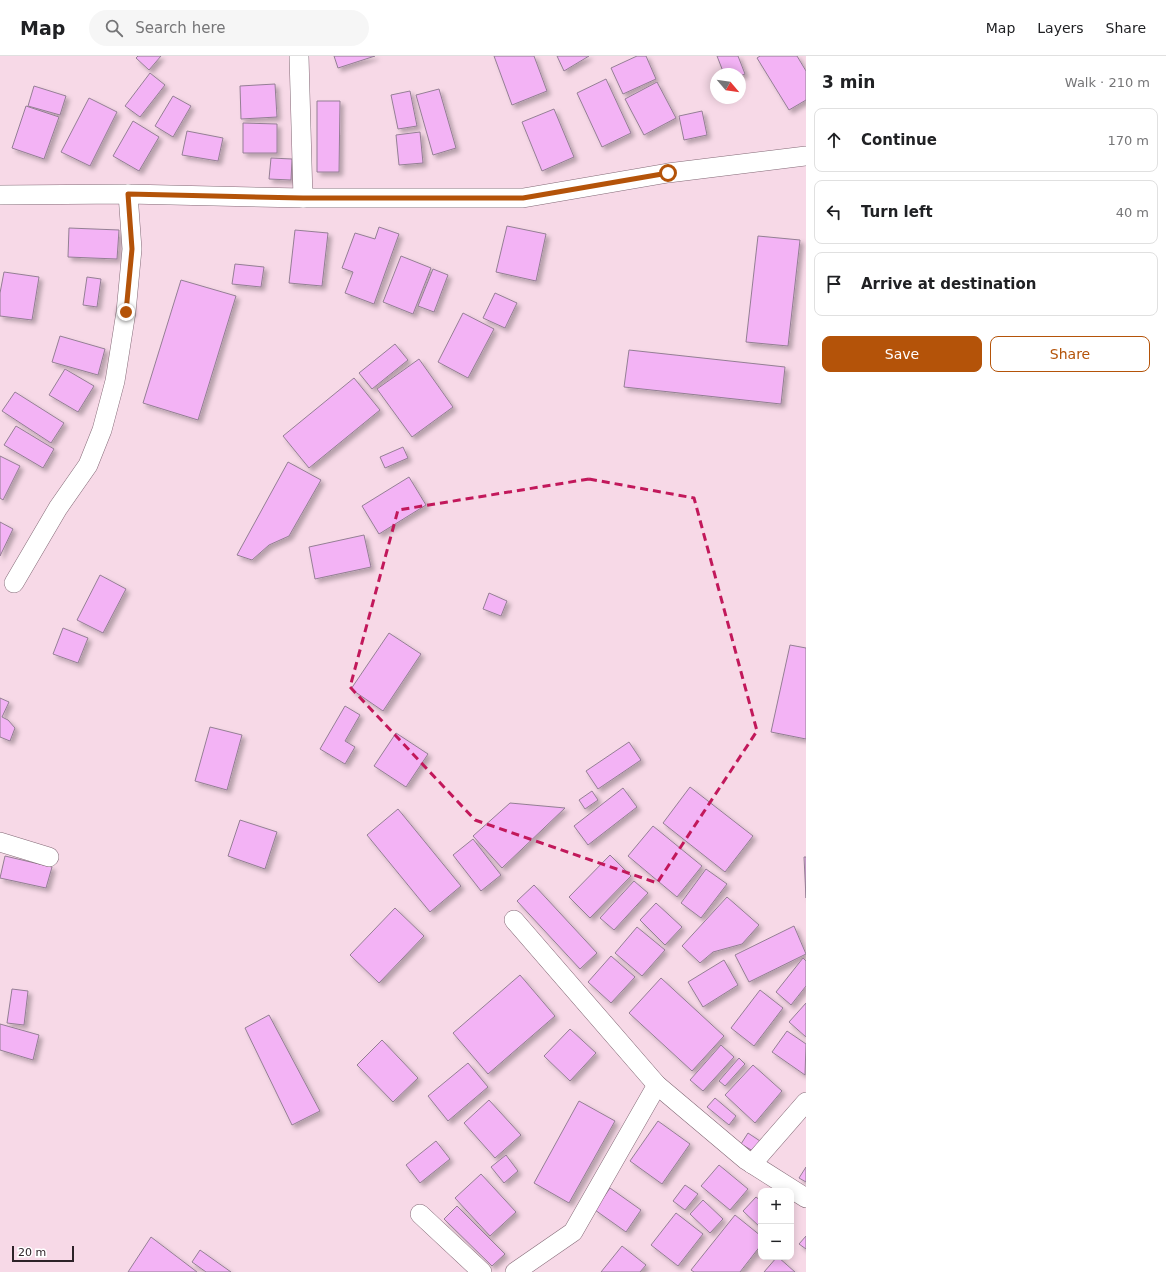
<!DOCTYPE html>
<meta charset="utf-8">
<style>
:root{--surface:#fff;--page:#f6f6f6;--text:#202124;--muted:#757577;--line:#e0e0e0;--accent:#b45309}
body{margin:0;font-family:"DejaVu Sans",sans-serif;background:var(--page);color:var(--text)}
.controls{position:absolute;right:12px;bottom:12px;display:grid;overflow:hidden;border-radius:8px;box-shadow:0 2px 10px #0003}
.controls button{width:36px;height:36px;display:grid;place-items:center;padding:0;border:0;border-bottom:1px solid var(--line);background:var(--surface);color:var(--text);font:20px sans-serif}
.compass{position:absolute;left:710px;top:12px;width:36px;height:36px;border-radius:50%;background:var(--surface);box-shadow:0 2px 10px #0003;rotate:119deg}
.scale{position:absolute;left:12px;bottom:10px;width:62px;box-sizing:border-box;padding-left:4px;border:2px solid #2d2228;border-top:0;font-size:11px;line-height:14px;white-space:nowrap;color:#2d2228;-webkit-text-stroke:3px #fff;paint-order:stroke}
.stop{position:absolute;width:12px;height:12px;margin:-9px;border:3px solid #b45309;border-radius:50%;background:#fff}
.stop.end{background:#b45309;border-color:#fff;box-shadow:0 1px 4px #0008}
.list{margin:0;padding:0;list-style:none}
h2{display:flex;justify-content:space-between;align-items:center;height:52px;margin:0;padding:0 16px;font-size:17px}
h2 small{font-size:13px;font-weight:400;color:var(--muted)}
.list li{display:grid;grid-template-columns:26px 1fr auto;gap:12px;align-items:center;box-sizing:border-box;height:64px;margin:0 8px 8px;padding:0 8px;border:1px solid var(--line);border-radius:8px}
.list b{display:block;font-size:15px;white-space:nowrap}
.list em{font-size:13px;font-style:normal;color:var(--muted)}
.actions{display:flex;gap:8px;padding:12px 16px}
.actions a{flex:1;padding:9px 0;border:1px solid var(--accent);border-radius:8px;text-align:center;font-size:14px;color:var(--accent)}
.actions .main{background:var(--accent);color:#fff}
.icon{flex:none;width:22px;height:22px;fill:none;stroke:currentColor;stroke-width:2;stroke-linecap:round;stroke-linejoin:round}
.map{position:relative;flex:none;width:806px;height:1216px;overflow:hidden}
header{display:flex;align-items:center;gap:24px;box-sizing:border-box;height:56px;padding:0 20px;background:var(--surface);border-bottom:1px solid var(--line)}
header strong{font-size:19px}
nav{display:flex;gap:22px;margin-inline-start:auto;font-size:14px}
.search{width:280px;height:36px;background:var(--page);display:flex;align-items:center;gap:10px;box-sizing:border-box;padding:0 14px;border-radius:22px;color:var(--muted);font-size:15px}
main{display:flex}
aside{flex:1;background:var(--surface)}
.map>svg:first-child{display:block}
.building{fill:#f3b3f5;stroke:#947f94;filter:url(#shadow)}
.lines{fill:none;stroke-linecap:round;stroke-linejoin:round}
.street-casing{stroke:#836976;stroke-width:20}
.street{stroke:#fff;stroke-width:19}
.route{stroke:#b45309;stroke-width:5}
.marked{fill:none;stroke:#c2185b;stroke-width:3;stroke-dasharray:8 5;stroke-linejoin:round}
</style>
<header>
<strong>Map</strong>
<div class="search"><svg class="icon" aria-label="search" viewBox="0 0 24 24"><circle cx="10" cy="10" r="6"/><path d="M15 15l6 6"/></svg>Search here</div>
<nav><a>Map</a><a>Layers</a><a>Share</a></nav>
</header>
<main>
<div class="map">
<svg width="806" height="1216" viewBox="0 0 806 1216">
<defs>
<filter id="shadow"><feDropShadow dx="3.5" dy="3.5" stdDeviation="2" flood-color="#0004"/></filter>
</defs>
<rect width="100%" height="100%" fill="#f7d9e7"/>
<!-- building -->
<g class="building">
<path d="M138,0H161L149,14L136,2Z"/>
<path d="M334,0H375L338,12Z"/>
<path d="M494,0H534L547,35L512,49Z"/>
<path d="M557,0H589L564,15Z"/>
<path d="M637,0H646L656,23L623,38L611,12Z"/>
<path d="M717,0H738L745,18L740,20V18H724Z"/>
<path d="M760,0H797L806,15V44L789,54L757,2Z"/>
<path d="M150,17L165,29L140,61L125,50Z"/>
<path d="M606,23L631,77L602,91L577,37Z"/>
<path d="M657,26L676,62L644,79L625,43Z"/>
<path d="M275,28L277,61L241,63L240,30Z"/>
<path d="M34,30L66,40L60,59L28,50Z"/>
<path d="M439,33L456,92L433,99L416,39Z"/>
<path d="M410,35L417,70L398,73L391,39Z"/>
<path d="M173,40L191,50L173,81L155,70Z"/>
<path d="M89,42L117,56L90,110L61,96Z"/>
<path d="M317,45H340L339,116H317Z"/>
<path d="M26,50L59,61L44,103L12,92Z"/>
<path d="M554,53L574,101L542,115L522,66Z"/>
<path d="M702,55L707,79L684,84L679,60Z"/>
<path d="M133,65L159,81L139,115L113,100Z"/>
<path d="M243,67L277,68V97H243Z"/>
<path d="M187,75L223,82L218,105L182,99Z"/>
<path d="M420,76L423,107L399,109L396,79Z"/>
<path d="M271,102L292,103L291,124L269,123Z"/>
<path d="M507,170L546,178L536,225L496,216Z"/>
<path d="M379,171L399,178L374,248L345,237L353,216L342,212L355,177L375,183Z"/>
<path d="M69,172L119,174L117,203L68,201Z"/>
<path d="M295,174L328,177L322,230L289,227Z"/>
<path d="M758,180L800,184L788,290L746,286Z"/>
<path d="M401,200L431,212L413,258L383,246Z"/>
<path d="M235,208L264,211L261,231L232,228Z"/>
<path d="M433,213L448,219L434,256L418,250Z"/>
<path d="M4,216L39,221L32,264L0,260V237Z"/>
<path d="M87,221L101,223L97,251L83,249Z"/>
<path d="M181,224L236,240L198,364L143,347Z"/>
<path d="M495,237L517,247L505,272L483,262Z"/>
<path d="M463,257L494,273L468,322L438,306Z"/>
<path d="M60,280L105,293L98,319L52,306Z"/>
<path d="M395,288L408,304L372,333L359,317Z"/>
<path d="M629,294L785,311L781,348L624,331Z"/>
<path d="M419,303L453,351L412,381L377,333Z"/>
<path d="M65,313L94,330L78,356L49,339Z"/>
<path d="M354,322L380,354L309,412L283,380Z"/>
<path d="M15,336L64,367L51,387L2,355Z"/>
<path d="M16,370L54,393L43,412L4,389Z"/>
<path d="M403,391L408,402L385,412L380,401Z"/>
<path d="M0,400L20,410L3,444L0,442Z"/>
<path d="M288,406L321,424L289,480L269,489L252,504L237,499Z"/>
<path d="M409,421L426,449L379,478L362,450Z"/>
<path d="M0,466L13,473L0,500Z"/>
<path d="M364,479L371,511L315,523L309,491Z"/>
<path d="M100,519L126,533L103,577L77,564Z"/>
<path d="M489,537L507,545L501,560L483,553Z"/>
<path d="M63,572L88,582L78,607L53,598Z"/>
<path d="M389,577L421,598L383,655L351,633Z"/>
<path d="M790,589L806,592V683L771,676Z"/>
<path d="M0,642L9,646L2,661L8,664L15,672L10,685L0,681Z"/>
<path d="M345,650L360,659L345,685L355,691L345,708L320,693Z"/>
<path d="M210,671L242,679L227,734L195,725Z"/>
<path d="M396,677L428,698L406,731L374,710Z"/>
<path d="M629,686L641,704L598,733L586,715Z"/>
<path d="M690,731L753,780L725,816L663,767Z"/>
<path d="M623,732L637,751L588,789L574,770Z"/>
<path d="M592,735L598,744L585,753L579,744Z"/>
<path d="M510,747L565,752L502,812L473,780Z"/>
<path d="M398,753L461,830L430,856L367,779Z"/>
<path d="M240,764L277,776L265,813L228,800Z"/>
<path d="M653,770L702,810L677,841L628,800Z"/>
<path d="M473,783L501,819L481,835L453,799Z"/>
<path d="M610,799L631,820L590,862L569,841Z"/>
<path d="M5,800L52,811L46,832L0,822Z"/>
<path d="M804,801H806V842Z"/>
<path d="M706,813L727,828L701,862L681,847Z"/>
<path d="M634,825L648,837L614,874L600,862Z"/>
<path d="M534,829L597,897L580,913L517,845Z"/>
<path d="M727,841L759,869L742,888L713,896L700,907L682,890Z"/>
<path d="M656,847L682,871L665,889L640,864Z"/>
<path d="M395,852L424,880L379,927L350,899Z"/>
<path d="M794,870L806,898L749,926L735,899Z"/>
<path d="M637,871L665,894L642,920L615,897Z"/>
<path d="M611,900L635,921L611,947L588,926Z"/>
<path d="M803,902L806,905V930L791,949L776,936Z"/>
<path d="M724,904L738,929L703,951L688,926Z"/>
<path d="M520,919L555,960L488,1018L453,977Z"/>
<path d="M661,922L724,980L692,1015L629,957Z"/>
<path d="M12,933L28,935L24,969L7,967Z"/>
<path d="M760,934L783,952L754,990L731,972Z"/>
<path d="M806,947V981L789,966Z"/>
<path d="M269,959L320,1055L292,1069L245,972Z"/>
<path d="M0,968L39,979L33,1004L0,994Z"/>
<path d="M570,973L596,997L570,1025L544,1000Z"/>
<path d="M787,975L806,988L805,1019L772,996Z"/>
<path d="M382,984L418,1022L393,1046L357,1009Z"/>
<path d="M721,989L734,1001L703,1035L690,1024Z"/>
<path d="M739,1002L745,1008L725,1030L719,1025Z"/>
<path d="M468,1007L488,1031L448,1065L428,1040Z"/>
<path d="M753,1009L782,1035L755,1067L725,1039Z"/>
<path d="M715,1042L736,1060L729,1069L707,1051Z"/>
<path d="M489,1044L521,1079L495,1102L464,1067Z"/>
<path d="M579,1045L615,1065L569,1147L534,1127Z"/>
<path d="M658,1065L690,1088L662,1128L630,1105Z"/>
<path d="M748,1077L760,1085L753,1095L741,1088Z"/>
<path d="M436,1085L450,1103L420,1127L406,1109Z"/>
<path d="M506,1099L518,1115L504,1127L491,1111Z"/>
<path d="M719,1109L748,1133L730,1154L701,1130Z"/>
<path d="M806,1111V1126L799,1122Z"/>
<path d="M481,1118L516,1156L490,1180L455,1142Z"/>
<path d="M685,1129L698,1138L685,1154L673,1145Z"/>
<path d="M610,1132L641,1154L626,1176L595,1154Z"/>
<path d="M756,1141L761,1145V1172L743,1155Z"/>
<path d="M703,1144L723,1163L710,1177L690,1158Z"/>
<path d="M457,1150L505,1198L492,1210L444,1163Z"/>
<path d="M676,1157L703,1178L678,1210L651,1189Z"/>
<path d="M735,1159L761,1180V1189L740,1216H694L691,1214Z"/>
<path d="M806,1180V1193L799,1188Z"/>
<path d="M151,1181L197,1216H128Z"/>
<path d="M622,1190L646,1209L640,1216H601Z"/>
<path d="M200,1194L231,1216H206L192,1206Z"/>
<path d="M777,1201H778L795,1216H764Z"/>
</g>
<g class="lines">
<!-- street casing -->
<g class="street-casing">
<g id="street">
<path d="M299,0L303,142"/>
<path d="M0,139L128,138L303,142H523L668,117L806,100"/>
<path d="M14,527L58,452L88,409L102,374L115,325L126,256L132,193L128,138"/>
<path d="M0,786L49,801"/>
<path d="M514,864L657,1029L746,1104L806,1142"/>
<path d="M752,1108L806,1046"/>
<path d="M420,1158L482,1216"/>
<path d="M515,1216L573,1176L657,1029"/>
</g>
</g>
<!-- street -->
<use href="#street" class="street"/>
</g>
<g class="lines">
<!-- route -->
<path class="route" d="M126,256L132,193L128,138L303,142H523L668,117"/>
</g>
<!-- marked area -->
<path class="marked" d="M589,423L694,442L757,675L657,827L475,764L350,631L398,454Z"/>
</svg>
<div class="controls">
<button>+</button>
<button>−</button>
</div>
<svg class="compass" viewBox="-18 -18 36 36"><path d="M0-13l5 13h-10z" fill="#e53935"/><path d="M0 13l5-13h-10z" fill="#757577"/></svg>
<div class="scale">20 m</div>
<div class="stop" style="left:668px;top:117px"></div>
<div class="stop end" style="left:126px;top:256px"></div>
</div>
<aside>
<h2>3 min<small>Walk · 210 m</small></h2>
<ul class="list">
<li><svg class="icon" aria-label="ahead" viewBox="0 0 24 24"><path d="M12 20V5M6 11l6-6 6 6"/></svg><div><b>Continue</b></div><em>170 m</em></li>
<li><svg class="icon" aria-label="left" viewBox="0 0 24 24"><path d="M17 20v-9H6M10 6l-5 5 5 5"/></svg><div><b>Turn left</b></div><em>40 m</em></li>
<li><svg class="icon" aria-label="arrive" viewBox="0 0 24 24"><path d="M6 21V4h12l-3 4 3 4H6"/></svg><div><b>Arrive at destination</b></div></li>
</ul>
<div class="actions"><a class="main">Save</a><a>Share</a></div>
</aside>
</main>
